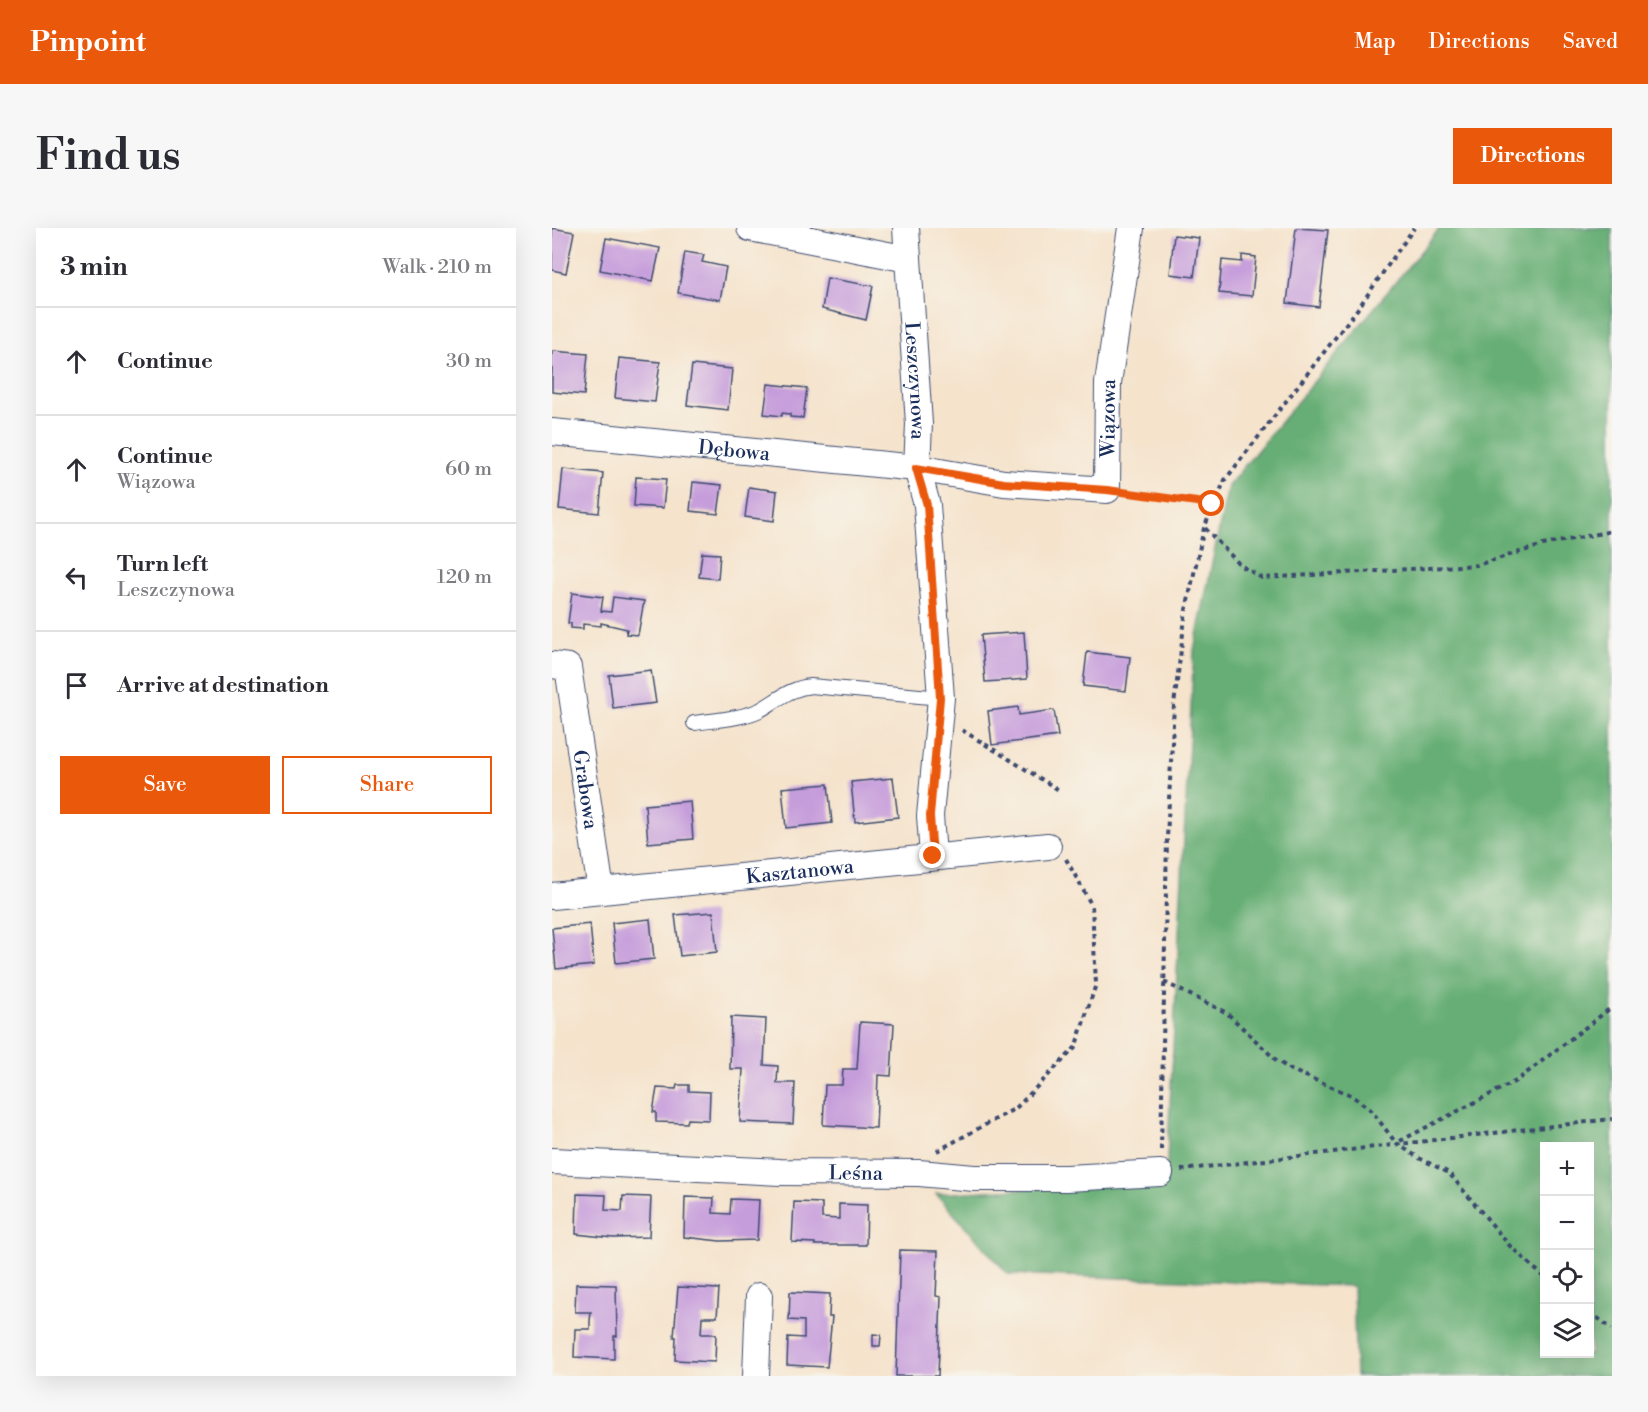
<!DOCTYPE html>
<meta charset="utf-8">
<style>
:root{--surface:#fff;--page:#f7f7f7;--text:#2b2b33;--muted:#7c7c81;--line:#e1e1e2;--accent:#ea580c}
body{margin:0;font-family:"Libre Bodoni",serif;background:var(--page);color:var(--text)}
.controls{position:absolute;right:18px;bottom:18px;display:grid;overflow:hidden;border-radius:0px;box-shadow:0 6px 24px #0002}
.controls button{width:54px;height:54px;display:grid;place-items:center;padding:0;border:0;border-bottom:2px solid var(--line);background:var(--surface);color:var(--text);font:30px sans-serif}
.stop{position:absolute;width:18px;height:18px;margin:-14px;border:4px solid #ea580c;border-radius:50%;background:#fff}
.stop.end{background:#ea580c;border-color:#fff;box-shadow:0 2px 6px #0008}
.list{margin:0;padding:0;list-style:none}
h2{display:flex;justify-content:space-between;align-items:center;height:78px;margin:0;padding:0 24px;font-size:26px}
h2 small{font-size:20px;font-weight:400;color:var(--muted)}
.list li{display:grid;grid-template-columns:39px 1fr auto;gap:18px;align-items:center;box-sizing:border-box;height:108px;padding:0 24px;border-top:2px solid var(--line)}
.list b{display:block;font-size:22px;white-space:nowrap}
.list p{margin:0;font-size:20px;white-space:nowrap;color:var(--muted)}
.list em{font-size:20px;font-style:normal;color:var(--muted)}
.actions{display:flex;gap:12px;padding:18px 24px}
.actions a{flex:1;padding:14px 0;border:2px solid var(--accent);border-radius:0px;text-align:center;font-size:21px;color:var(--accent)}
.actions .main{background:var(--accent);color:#fff}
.icon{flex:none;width:33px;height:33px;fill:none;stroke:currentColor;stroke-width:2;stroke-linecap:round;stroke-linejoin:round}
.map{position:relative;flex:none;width:1060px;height:1148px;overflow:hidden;border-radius:0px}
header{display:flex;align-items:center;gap:36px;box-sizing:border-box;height:84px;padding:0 30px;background:var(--accent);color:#fff}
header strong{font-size:28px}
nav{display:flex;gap:33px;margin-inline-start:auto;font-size:21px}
.intro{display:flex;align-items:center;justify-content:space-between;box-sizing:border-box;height:144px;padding:0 36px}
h1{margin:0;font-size:42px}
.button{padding:15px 27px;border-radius:0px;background:var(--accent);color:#fff;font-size:21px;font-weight:700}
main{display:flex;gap:36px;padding:0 36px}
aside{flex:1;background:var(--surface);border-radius:0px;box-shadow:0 6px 24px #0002}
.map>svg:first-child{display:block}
.forest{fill:#66ae75;stroke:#406e6a;stroke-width:1.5;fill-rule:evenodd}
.building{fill:#c69ddb}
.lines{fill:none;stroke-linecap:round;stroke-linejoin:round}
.service-casing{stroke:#3c4a6e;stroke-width:16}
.minor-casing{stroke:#3c4a6e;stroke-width:28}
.path{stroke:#3c4a6e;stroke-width:4;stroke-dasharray:4.5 4.5;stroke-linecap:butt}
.service{stroke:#fff;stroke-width:14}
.minor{stroke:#fff;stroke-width:26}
.route{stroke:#ea580c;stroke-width:8}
.labels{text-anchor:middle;stroke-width:4.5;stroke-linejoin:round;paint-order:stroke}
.street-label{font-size:20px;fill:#1b2f5e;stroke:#f7f3e8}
</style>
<header>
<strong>Pinpoint</strong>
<nav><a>Map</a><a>Directions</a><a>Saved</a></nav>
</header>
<div class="intro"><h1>Find us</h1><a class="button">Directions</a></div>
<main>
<aside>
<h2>3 min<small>Walk · 210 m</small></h2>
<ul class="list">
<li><svg class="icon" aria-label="ahead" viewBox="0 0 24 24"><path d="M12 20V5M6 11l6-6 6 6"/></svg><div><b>Continue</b></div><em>30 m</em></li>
<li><svg class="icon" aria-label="ahead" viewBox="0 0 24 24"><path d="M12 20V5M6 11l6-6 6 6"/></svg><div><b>Continue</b><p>Wiązowa</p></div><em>60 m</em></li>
<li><svg class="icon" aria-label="left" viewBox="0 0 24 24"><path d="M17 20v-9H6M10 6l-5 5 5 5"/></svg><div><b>Turn left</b><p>Leszczynowa</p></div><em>120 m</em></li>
<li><svg class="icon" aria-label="arrive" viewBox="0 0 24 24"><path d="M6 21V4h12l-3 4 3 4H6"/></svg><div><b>Arrive at destination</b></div></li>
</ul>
<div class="actions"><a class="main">Save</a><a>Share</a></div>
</aside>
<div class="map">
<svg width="1060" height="1148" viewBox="0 0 1060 1148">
<rect width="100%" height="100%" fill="#f7f3e8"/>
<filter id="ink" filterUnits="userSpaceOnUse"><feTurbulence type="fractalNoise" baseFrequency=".0167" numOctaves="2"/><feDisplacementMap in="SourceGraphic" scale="12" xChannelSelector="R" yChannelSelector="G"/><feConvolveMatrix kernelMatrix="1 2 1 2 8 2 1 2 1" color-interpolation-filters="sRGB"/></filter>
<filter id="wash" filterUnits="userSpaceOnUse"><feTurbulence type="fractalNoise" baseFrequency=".008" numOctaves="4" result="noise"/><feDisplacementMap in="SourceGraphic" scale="24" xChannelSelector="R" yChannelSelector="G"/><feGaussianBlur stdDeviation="1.35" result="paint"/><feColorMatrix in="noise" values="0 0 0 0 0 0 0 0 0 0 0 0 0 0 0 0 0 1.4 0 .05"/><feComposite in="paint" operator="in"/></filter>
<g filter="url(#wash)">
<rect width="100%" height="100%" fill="#f5e3cc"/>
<!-- forest -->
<path class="forest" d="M888,0H1060V1148H804L801,1058L456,1046L384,966L614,952L642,422L676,258ZM993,918H1038V1126H993Z"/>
<g id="blocks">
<!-- building -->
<g class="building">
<path d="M0,0L22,4L14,45L0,42Z"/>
<path d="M744,0L776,2L767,79L735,75Z"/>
<path d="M622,7L647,10L642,49L618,46Z"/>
<path d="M54,10L108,20L101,53L48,42Z"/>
<path d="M133,24L152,27L150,34L174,39L168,72L126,65Z"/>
<path d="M690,27L704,29L700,68L667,65L670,32L690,34Z"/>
<path d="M275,50L321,58L314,92L270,81Z"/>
<path d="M0,123L36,126L32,167L0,164Z"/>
<path d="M67,130L108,134L103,174L63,170Z"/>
<path d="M140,137L180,141L176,182L135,177Z"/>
<path d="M216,156L255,160L251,190L238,189V186L230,185V188L212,186Z"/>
<path d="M11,241L51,245L47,285L7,281Z"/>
<path d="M84,249L114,251L111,280L82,278Z"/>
<path d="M141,254L170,257L166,286L138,283Z"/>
<path d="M197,259L225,263L222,293L193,289Z"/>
<path d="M150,325L168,326L166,351L147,349Z"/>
<path d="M20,365L51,369L49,383L59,384L61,369L92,373L86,407L74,406L75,401L49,395V398L31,396V401L19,400V395H16Z"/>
<path d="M472,404L475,451L433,454L429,407Z"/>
<path d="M535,424L578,429L574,463L531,458Z"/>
<path d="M99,442L104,475L61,480L57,447Z"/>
<path d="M466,479L467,487L502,482L506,508L440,517L436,483Z"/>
<path d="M341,550L346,589L303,594L299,554Z"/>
<path d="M276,556L280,595L234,600L230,560Z"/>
<path d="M138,573L141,611L96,615L93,577Z"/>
<path d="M161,684L165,724L128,728L123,687Z"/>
<path d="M98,691L102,731L64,735L60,695Z"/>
<path d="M38,696L42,737L4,741L0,700Z"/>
<path d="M179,789L214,791L212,837L226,838L225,855H243L241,896L188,894L191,841H178Z"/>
<path d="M308,794L342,796L339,848L326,847L324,900L271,897L273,857H290L291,841H305Z"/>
<path d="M125,857H137V863L158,864L157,892L136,891L135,895L104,894V884H101L105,860L124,861Z"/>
<path d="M25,966L54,967L53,982L70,983L71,968L99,969L97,1009L61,1010L24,1006Z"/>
<path d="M133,969L162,970L161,985L178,986L179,971L207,972L205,1012L168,1013L132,1009Z"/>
<path d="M242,974L270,975V990L287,991V976L315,977L314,1017H263V1015L240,1014Z"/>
<path d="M348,1022L386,1023L384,1068L389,1069L386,1148H344Z"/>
<path d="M24,1056L64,1057L65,1108H62V1131L22,1129L23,1101H38V1093L39,1084H23Z"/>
<path d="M126,1059L167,1061L165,1089H150L149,1106H164L163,1134L123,1132L124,1109H122Z"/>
<path d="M238,1064L278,1066L277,1089H280L275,1139L235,1137L236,1109L252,1110V1093L237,1092Z"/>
<path d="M321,1106L329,1107L328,1118H321Z"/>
</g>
</g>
</g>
<g filter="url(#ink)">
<use href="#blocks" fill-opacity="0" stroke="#3c4a6e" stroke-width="1.5"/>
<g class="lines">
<!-- service casing -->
<g class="service-casing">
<path id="service" d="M142,495C163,492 188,491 208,482C226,472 238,460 259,458L389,470"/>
</g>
<!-- minor casing -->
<g class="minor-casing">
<g id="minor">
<path d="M198,0L356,31"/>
<path id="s1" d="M354,0L367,196L365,240L375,277L389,470L378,588L381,628"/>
<path id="s2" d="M0,204L365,240L452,255L555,262L556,155L579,0"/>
<path id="s3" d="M0,437L16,439L49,663"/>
<path id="s4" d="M0,668L496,618"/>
<path id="s5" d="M0,933L228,944L367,945L422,950H515L608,945"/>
<path d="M204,1148L207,1068"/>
</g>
</g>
<!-- path -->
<g class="path">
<path d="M576,265L660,276"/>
<path d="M653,300L688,337L710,350L925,337L991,317L1060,303"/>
<path d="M410,502L507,562"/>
<path d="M612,754L675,785L724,832L739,842L799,867L819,882L844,915L867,930L897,945L957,1017L993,1050"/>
<path d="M848,913L964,853L1060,779"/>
<path d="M609,922L615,610L622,477L634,382L652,300L673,252L807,79L862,0"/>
<path d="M385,923L464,880L523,820L544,756L540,678L514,631"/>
<path d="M629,942L1060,891"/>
<path d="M1038,1084L1060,1101"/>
</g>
<!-- service -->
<use href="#service" class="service"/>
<!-- minor -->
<use href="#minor" class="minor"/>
</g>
</g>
<g class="lines" filter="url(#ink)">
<!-- route -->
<path class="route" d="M381,628L378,588L388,470L375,277L364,240L452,255L555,262L660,276"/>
</g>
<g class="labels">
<!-- street labels -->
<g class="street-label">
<text dy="7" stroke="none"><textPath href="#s1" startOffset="153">Leszczynowa</textPath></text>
<text dy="7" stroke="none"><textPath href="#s2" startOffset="630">Wiązowa</textPath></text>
<text dy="7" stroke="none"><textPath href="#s2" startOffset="183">Dębowa</textPath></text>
<text dy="7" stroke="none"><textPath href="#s3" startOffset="140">Grabowa</textPath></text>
<text dy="7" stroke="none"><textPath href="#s4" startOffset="249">Kasztanowa</textPath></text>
<text dy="7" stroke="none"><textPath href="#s5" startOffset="304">Leśna</textPath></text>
</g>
</g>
</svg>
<div class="controls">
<button>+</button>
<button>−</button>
<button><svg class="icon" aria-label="locate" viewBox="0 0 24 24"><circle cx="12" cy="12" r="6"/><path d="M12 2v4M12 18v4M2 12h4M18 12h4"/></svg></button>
<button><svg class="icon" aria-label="layers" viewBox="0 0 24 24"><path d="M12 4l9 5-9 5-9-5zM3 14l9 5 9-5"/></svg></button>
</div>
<div class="stop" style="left:660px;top:276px"></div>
<div class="stop end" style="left:381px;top:628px"></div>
</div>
</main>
